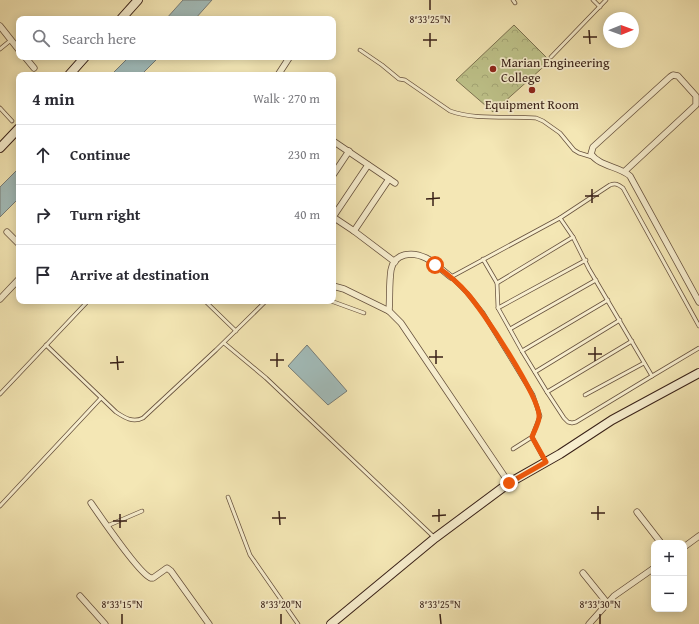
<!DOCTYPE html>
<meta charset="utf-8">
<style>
:root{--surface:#fff;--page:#f7f7f7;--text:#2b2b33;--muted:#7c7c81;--line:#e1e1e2}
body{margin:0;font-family:"Gentium Book Plus",serif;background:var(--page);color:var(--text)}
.controls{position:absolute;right:12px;bottom:12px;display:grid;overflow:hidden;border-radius:8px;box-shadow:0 2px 10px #0003}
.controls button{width:36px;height:36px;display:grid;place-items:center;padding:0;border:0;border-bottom:1px solid var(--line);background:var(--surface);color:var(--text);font:20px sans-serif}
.compass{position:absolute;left:603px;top:12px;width:36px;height:36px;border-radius:50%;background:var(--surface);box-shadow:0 2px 10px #0003;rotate:89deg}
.stop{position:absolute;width:12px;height:12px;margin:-9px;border:3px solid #ea580c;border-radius:50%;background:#fff}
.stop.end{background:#ea580c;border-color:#fff;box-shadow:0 1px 4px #0008}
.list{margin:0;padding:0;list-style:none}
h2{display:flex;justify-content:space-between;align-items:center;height:52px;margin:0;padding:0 16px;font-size:17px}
h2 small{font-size:13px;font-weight:400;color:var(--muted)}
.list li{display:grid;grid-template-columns:26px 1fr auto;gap:12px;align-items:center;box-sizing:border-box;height:60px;padding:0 16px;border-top:1px solid var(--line)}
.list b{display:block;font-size:15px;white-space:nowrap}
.list em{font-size:13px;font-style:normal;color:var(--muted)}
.icon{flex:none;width:22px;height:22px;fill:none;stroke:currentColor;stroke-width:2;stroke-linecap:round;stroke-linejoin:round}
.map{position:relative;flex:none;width:699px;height:624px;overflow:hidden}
.search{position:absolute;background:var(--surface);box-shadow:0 2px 10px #0003;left:16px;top:16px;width:320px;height:44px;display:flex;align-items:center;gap:10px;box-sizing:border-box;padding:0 14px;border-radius:8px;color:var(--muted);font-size:15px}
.panel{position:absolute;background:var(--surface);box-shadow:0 2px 10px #0003;left:16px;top:72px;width:320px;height:232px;border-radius:8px}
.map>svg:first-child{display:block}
.park{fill:url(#park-crowns);stroke:#7c7251}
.water{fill:#a2bcba;stroke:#787e79}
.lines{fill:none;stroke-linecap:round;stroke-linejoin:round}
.lane-casing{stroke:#67523e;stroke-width:4.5}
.street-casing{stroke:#67523e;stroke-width:7}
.secondary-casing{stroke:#382017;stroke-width:10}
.lane{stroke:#f8efcf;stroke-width:3}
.street{stroke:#f8efcf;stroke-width:5.5}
.secondary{stroke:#f8efcf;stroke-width:8}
.route{stroke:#ea580c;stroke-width:5}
.ticks{fill:none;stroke:#382017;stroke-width:1.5}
.poi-dot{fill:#8f2418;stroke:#f8efcf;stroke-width:1.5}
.labels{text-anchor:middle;stroke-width:3.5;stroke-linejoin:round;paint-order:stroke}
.poi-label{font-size:13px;fill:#382017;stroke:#f8efcf;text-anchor:start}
.ticks-label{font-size:10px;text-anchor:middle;fill:#382017;stroke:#f8efcf;stroke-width:3.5;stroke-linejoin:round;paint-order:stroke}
</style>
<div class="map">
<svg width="699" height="624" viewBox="0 0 699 624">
<defs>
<pattern id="park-crowns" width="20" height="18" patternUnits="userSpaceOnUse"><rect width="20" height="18" fill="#bfc48b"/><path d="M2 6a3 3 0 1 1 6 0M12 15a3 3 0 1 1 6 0" fill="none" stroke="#a5a877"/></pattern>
</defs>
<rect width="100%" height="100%" fill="#f4e7b5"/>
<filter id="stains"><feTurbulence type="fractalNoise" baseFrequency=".005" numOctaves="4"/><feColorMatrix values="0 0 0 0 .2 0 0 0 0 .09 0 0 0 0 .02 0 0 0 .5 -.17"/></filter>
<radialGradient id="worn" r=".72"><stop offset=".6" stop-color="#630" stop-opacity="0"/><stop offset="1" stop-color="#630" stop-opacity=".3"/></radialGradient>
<!-- park -->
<path class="park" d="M514,25L550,61L493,112L456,80Z"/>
<!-- water -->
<g class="water">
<path d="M183,0H212L195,19H166Z"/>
<path d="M129,57H159L141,75H111Z"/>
<path d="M19,168V198L0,217V187Z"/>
<path d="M307,345L347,391L328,405L288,366Z"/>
</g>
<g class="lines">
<!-- lane casing -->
<g class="lane-casing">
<g id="lane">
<path d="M513,0L515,3"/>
<path d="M593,0L600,7"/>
<path d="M0,49L11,40"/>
<path d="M360,50L382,65L399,79L405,80L450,111C474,120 509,116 536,118L543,121L560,133L574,150L579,153L592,157"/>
<path d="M551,57L606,0"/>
<path d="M0,108L12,121"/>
<path d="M560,218L610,185C615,183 618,184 623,188L699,326"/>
<path d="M483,259L497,283L498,308L522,351L547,392L564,418L568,422L572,423L576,422L652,376L589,269L573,237L560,218L451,277L467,293L483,313L533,395L540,416L532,437L545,461"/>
<path d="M497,283L573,237"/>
<path d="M205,301L236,331"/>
<path d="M331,301L364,313"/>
<path d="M498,308L586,260"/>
<path d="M510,329L596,280"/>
<path d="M224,343L266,378L435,538"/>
<path d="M46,345L116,412C125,418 133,423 143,418L216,350L266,301"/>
<path d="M522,351L608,300"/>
<path d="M535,372L620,320"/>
<path d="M652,376L699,348"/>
<path d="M547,392L632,341"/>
<path d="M0,394L88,301"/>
<path d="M585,395L644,363"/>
<path d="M513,449L532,437"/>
<path d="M228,497L250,555L298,624"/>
<path d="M0,506L101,398"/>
<path d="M107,526L142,511"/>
</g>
</g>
<!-- street casing -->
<g class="street-casing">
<g id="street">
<path d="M0,26L19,50"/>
<path d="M25,57L34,68"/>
<path d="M278,75L289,58"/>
<path d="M333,141L395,183"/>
<path d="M625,171L696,105V96L678,76L673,75L670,77L593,147L591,154C600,167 619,166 630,176L699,302"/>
<path d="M333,175L349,151"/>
<path d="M333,217L354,231L395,262"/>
<path d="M333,217L368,165"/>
<path d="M354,231L389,179"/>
<path d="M7,232L19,244"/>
<path d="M451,277C443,271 434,262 426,258C412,251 394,253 391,270C389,283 390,298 389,311L401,323L509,483"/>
<path d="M333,286L344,289L389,311"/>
<path d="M0,299L19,279"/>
<path d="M91,503C100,516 140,575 151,578H153L167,568L171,571L209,624"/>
<path d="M637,512L661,543"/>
<path d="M684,547L699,536"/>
<path d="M583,573L608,604"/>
<path d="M80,596L105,624"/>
<path d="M589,624L614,596L654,568"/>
</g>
</g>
<!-- secondary casing -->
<g class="secondary-casing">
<g id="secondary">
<path d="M121,19L138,0"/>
<path d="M69,75L85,57"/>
<path d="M0,148L19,128"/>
<path d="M331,624L435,538L509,483L560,454L612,420L699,373"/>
</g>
</g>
<!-- lane -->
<use href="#lane" class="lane"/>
<!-- street -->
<use href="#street" class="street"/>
<!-- secondary -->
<use href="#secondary" class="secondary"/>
</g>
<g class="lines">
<!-- route -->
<path class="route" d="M435,265C446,273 458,282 467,293C481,308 541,399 539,417C539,423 534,431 532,437L546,462L509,483"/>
</g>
<!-- ticks -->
<path class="ticks" d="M430,0V10M589,30L590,44M430,33V47M583,37H597M423,40H437M592,189V203M433,192V206M585,196H599M426,199L440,198M595,347V361M436,350V364M277,353V367M588,354H602M117,356L118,370M429,357H443M270,360H284M110,363L124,362M598,506V520M439,509V522M279,511L280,525M591,513H605M120,514V528M432,516L446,515M272,518H286M113,521H127M122,614V624M281,614V624M440,614L441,624M600,614V624"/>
<!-- markers -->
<g class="poi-dot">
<circle cx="493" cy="69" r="4"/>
<circle cx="532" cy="90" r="4"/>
</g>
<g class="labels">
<!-- poi labels -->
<g class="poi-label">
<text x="501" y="67">Marian Engineering<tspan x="501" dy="15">College</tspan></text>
<text x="532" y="109" text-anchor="middle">Equipment Room</text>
</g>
</g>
<g class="ticks-label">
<text x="430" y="23">8°33'25"N</text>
<text x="122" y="608">8°33'15"N</text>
<text x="281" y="608">8°33'20"N</text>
<text x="440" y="608">8°33'25"N</text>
<text x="600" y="608">8°33'30"N</text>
</g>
<rect width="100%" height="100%" filter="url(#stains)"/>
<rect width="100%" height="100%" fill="url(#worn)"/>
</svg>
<div class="controls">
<button>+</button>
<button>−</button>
</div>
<svg class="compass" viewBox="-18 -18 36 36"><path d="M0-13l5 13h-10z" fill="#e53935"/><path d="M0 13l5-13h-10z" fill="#7c7c81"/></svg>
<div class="stop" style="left:435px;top:265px"></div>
<div class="stop end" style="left:509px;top:483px"></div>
<div class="search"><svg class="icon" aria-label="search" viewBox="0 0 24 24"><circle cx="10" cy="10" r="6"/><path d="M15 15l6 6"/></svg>Search here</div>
<section class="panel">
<h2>4 min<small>Walk · 270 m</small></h2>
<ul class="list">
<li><svg class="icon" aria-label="ahead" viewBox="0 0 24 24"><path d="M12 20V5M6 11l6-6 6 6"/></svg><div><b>Continue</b></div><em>230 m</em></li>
<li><svg class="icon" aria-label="right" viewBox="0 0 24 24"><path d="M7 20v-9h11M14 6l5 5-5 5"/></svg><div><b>Turn right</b></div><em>40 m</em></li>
<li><svg class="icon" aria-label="arrive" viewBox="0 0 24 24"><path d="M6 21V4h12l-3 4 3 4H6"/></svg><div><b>Arrive at destination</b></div></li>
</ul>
</section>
</div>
